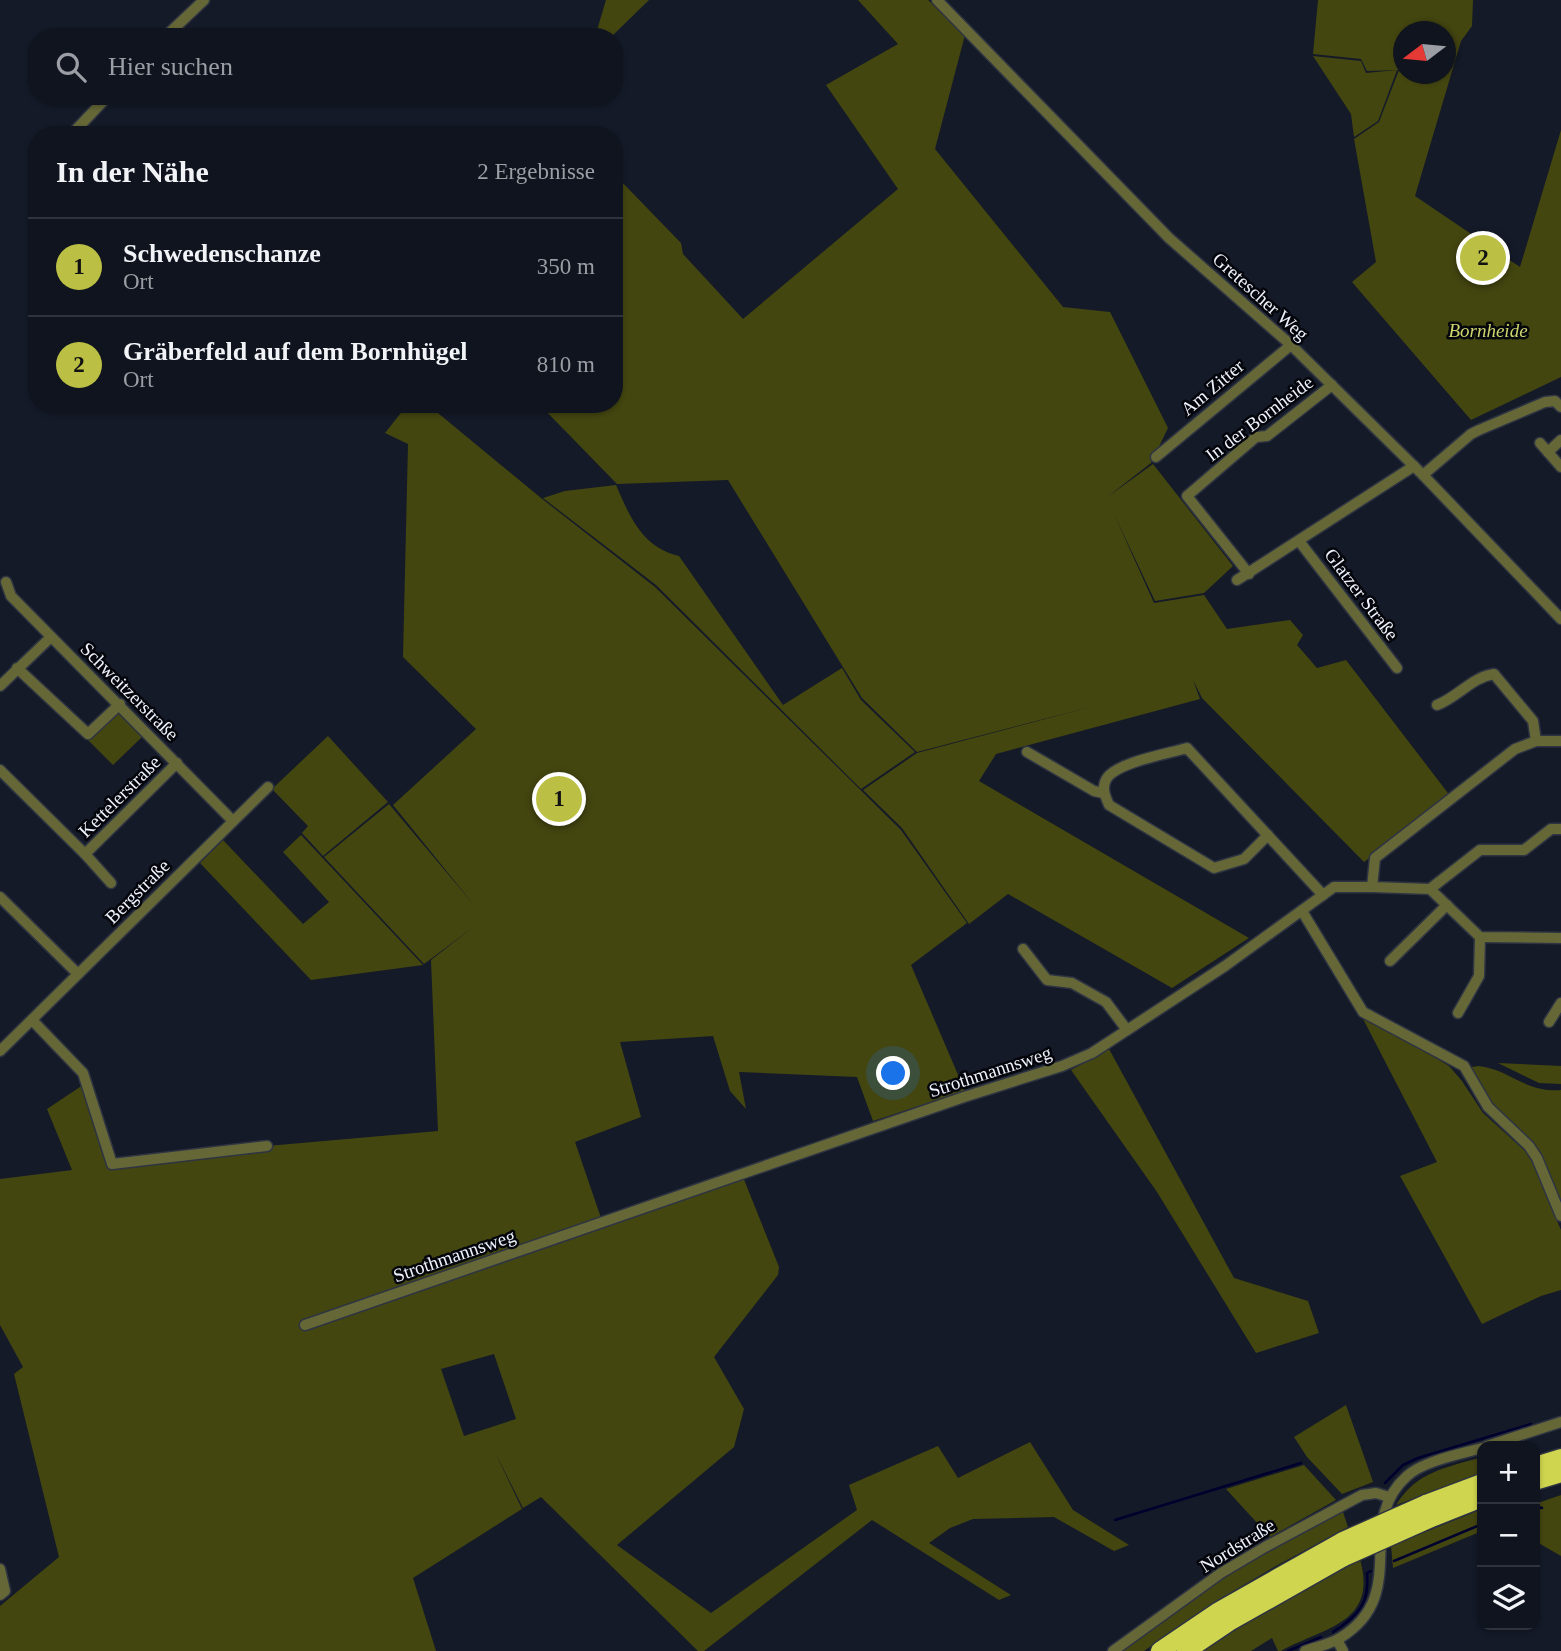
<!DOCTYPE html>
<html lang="de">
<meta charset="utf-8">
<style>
:root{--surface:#0f141e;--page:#181d27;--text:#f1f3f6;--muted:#9b9ea4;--line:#2f333c;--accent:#bbc045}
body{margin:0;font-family:Georgia,serif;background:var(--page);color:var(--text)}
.controls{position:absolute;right:21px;bottom:21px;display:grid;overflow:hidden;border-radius:14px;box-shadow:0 2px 5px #0004}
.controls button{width:63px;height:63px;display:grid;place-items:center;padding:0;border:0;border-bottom:2px solid var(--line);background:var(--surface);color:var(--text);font:35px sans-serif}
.compass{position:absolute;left:1393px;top:21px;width:63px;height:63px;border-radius:50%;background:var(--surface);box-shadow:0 2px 5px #0004;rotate:254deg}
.you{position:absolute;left:894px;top:1074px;width:24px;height:24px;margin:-18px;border:5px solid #fff;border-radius:50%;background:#1a73e8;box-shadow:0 0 0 10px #1a73e833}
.badge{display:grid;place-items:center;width:46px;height:46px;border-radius:50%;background:var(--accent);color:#111;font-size:23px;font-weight:700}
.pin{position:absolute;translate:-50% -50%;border:4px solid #fff;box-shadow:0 2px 7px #0006}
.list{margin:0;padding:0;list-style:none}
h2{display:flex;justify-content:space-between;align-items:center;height:91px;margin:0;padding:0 28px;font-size:30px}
h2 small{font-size:23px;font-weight:400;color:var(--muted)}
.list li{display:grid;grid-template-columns:46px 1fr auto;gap:21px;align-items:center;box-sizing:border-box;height:98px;padding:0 28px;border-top:2px solid var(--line)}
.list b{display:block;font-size:26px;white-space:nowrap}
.list p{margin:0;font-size:23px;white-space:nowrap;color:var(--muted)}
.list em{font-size:23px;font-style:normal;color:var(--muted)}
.icon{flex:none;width:38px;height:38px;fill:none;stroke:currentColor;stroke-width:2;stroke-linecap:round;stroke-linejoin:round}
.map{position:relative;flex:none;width:1561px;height:1651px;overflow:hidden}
.search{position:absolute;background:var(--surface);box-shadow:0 2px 5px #0004;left:28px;top:28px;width:595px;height:77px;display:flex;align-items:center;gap:18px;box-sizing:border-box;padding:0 24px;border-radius:28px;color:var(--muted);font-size:26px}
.panel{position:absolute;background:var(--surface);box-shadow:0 2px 5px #0004;left:28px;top:126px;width:595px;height:287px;border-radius:28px}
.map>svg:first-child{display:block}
.green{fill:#444610;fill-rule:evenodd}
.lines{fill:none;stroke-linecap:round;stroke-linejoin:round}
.stream{stroke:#00002e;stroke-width:2.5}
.minor-casing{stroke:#2e3442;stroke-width:13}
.motorway-casing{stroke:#2e3442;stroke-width:21}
.minor{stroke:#656737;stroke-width:10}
.motorway{stroke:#cfd54e;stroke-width:18}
.motorway-bridge-casing{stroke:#2e3442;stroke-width:21;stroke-linecap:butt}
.motorway-bridge{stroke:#cfd54e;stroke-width:18}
.labels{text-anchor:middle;stroke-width:5;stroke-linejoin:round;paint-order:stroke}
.street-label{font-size:19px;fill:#eef3fd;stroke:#04060b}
.park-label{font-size:19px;font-style:italic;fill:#ced46e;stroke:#04060b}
</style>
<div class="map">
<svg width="1561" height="1651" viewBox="0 0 1561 1651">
<rect width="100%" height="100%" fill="#141a28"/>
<!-- green -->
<g class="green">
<path d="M606,0H649L611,37H595Z"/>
<path d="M858,0H928L965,35L935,149L1063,307L1110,312L1168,428L1151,463L1106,498L1153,464L1233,566L1204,593L1155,601L1114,514L1154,603L1204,595L1227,629L1290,620L1303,635L1297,645L1317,668L1346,660L1451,797L1364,862L1202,698L1193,680L1200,699L996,754L979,781L1249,938L1172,988L1008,894L969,924L902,828L863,790L917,753L1098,705L917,752L862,698L728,480L617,484L539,404H614V178L616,176L681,243L683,254L743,319L898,189L826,85L898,44Z"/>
<path d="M1318,0H1473L1472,26L1461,41L1415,196L1520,267L1561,130V377L1471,420L1352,282L1376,262L1354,139L1379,122L1399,70L1367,71L1361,59L1313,54ZM1404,32H1446V74H1404Z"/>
<path d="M1313,56L1361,61L1366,73L1397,70L1378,121L1354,137L1351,114Z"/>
<path d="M413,404H427L541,498L655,587L901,830L967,923L911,965L965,1091L873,1121L857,1077L739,1072L746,1109L730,1091L713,1036L620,1042L641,1117L575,1142L601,1218L311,1319L314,1328L743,1177L779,1267L778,1275L714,1357L744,1409L734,1447L617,1545L711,1613L857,1510L849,1485L938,1446L958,1478L1030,1442L1073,1510L1129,1545L1114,1551L1054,1517L973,1519L950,1528L929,1543L1011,1595L999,1600L872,1520L704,1651H698L541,1497L523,1508L495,1452L522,1509L413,1578L436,1651H0V1606L59,1557L14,1374L23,1367L0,1325V1179L72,1170L47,1109L83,1085L113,1164L267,1146L438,1131L431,960L472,928L424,964L324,857L389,804L474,905L393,805L476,729L403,657L408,444L385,433L404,409ZM494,1354L516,1419L464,1436L441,1369Z"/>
<path d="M616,485C630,517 642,547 679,556L783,705L842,668L861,700L915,752L861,789L656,585L543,498L565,491Z"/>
<path d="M118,711L142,737L113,765L88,740Z"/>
<path d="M328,736L388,802L323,856L302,833L308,826L272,789Z"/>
<path d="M301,835L423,965L311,980L200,863L223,840L303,924L329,902L283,852Z"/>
<path d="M1360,1013L1449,1066L1462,1081L1483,1113L1525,1151L1532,1162L1561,1230V1290L1541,1296L1482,1324L1400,1176L1437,1162Z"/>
<path d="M1109,1049L1234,1278L1308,1301L1319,1333L1256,1353L1157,1192L1071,1070Z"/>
<path d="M1498,1063L1561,1066V1084L1539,1083Z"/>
<path d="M1479,1066C1511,1070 1525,1093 1561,1090V1202L1542,1156L1531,1141L1491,1103L1471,1067Z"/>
<path d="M1346,1405L1373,1482L1342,1494L1307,1457L1294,1437Z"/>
<path d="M1482,1457V1473L1396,1505C1417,1471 1446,1468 1482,1457Z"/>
<path d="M1304,1465L1336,1500L1270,1537L1226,1489Z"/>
<path d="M1561,1495V1556L1535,1541V1504Z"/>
<path d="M1342,1509L1348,1527L1274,1567L1213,1603L1144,1651H1119L1221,1578L1266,1550Z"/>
<path d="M1482,1509V1531L1393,1568L1391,1546Z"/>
<path d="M1360,1559C1378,1624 1324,1627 1281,1651H1278L1272,1638L1251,1651H1201L1301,1589Z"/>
</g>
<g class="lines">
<!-- stream -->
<g class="stream">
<path d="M1385,1483L1403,1465L1418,1458L1531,1424"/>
<path d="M1535,1506L1542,1508"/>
<path d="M1115,1520L1301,1463"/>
<path d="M1394,1561L1482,1524"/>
<path d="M1333,1632C1358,1616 1370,1603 1367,1573L1371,1571"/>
<path d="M1288,1651L1321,1637"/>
</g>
<!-- minor casing -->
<g class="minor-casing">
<g id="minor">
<path d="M937,0L1169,238L1291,345L1423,475L1561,619"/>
<path d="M165,37L204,0"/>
<path d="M71,135L108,96"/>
<path d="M1540,443L1561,467"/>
<path d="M1548,452L1561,440"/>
<path d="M1156,457L1291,345"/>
<path d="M1423,475L1471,434L1479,430L1545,402L1555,401L1561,407"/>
<path d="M1299,541L1397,668"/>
<path d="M1249,574L1187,496L1256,437L1267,436L1332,385"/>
<path d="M1237,580L1414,466"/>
<path d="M6,582L11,596L233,821"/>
<path d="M17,668L88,734L120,704"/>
<path d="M0,686L51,637"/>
<path d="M1437,705C1458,697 1472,677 1494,674L1533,721L1536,741"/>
<path d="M1027,752L1094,791L1103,793"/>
<path d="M0,770L85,854L111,883"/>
<path d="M1268,835L1244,859L1214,868L1109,805C1105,796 1101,787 1107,778C1118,762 1167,754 1187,748L1323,895"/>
<path d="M85,854L177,763"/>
<path d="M1372,887L1430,889L1480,937L1561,938"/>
<path d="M1430,889L1480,850H1524L1551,829H1561"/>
<path d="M0,897L78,974"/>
<path d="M1302,911L1363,1012L1464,1066L1488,1107L1529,1146L1537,1158L1561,1216"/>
<path d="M1023,949L1047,980L1072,983L1106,1002L1127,1030"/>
<path d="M1390,961L1447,905"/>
<path d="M1458,1013L1479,976L1480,937"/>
<path d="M32,1020L83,1073L112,1164L267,1146"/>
<path d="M1549,1022L1561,1003"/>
<path d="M0,1051L268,787"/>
<path d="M305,1325L964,1097L1062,1066L1092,1053L1225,966L1334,887H1372L1375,858L1515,749L1536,741H1561"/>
<path d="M1487,1446L1561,1422"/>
<path d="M0,1569L5,1591L0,1595"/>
<path d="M1337,1640L1343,1651"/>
<path d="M1113,1651L1221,1573L1265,1547L1362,1495L1376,1493L1389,1497"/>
<path d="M1305,1651C1316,1647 1331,1644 1340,1638C1412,1594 1353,1524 1407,1476C1423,1461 1461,1454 1482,1448"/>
</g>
</g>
<!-- motorway casing -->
<g class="motorway-casing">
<g id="motorway">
<path d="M1535,1466L1561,1458"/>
<path d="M1535,1481L1561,1473"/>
<path d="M1426,1504L1482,1483"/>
<path d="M1429,1519L1482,1498"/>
<path d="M1160,1651L1219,1611L1343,1541"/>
<path d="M1186,1651L1229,1622L1344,1557"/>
</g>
</g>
<!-- minor -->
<use href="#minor" class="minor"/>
<!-- motorway -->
<use href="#motorway" class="motorway"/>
<!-- motorway-bridge casing -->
<g class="motorway-bridge-casing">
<g id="motorway-bridge">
<path d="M1343,1541L1426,1504"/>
<path d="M1344,1557L1429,1519"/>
</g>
</g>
<!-- motorway-bridge -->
<use href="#motorway-bridge" class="motorway-bridge"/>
</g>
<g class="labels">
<!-- street labels -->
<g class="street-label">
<text transform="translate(1261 296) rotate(42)" y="7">Gretescher Weg</text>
<text transform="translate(1212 387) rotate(-40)" y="7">Am Zitter</text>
<text transform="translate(1259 418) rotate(-37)" y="7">In der Bornheide</text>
<text transform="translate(1362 594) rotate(53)" y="7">Glatzer Straße</text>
<text transform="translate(130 691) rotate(45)" y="7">Schweitzerstraße</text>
<text transform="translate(119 796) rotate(-45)" y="7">Kettelerstraße</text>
<text transform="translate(137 891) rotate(-45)" y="7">Bergstraße</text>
<text transform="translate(990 1071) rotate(-18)" y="7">Strothmannsweg</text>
<text transform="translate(454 1255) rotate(-19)" y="7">Strothmannsweg</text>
<text transform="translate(1237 1545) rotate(-32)" y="7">Nordstraße</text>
</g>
<!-- park labels -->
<g class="park-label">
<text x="1488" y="337">Bornheide</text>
</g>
</g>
</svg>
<div class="controls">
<button>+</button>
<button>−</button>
<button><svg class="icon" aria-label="layers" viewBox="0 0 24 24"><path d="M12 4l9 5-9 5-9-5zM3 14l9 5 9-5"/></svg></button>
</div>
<svg class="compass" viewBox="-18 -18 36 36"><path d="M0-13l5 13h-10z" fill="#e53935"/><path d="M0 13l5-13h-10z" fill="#9b9ea4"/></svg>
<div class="you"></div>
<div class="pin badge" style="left:559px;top:799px">1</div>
<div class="pin badge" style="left:1483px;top:258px">2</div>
<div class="search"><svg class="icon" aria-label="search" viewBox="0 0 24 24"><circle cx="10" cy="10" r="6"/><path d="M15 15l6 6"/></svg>Hier suchen</div>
<section class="panel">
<h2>In der Nähe<small>2 Ergebnisse</small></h2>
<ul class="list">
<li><span class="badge">1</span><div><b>Schwedenschanze</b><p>Ort</p></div><em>350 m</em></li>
<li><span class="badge">2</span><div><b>Gräberfeld auf dem Bornhügel</b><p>Ort</p></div><em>810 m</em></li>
</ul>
</section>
</div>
